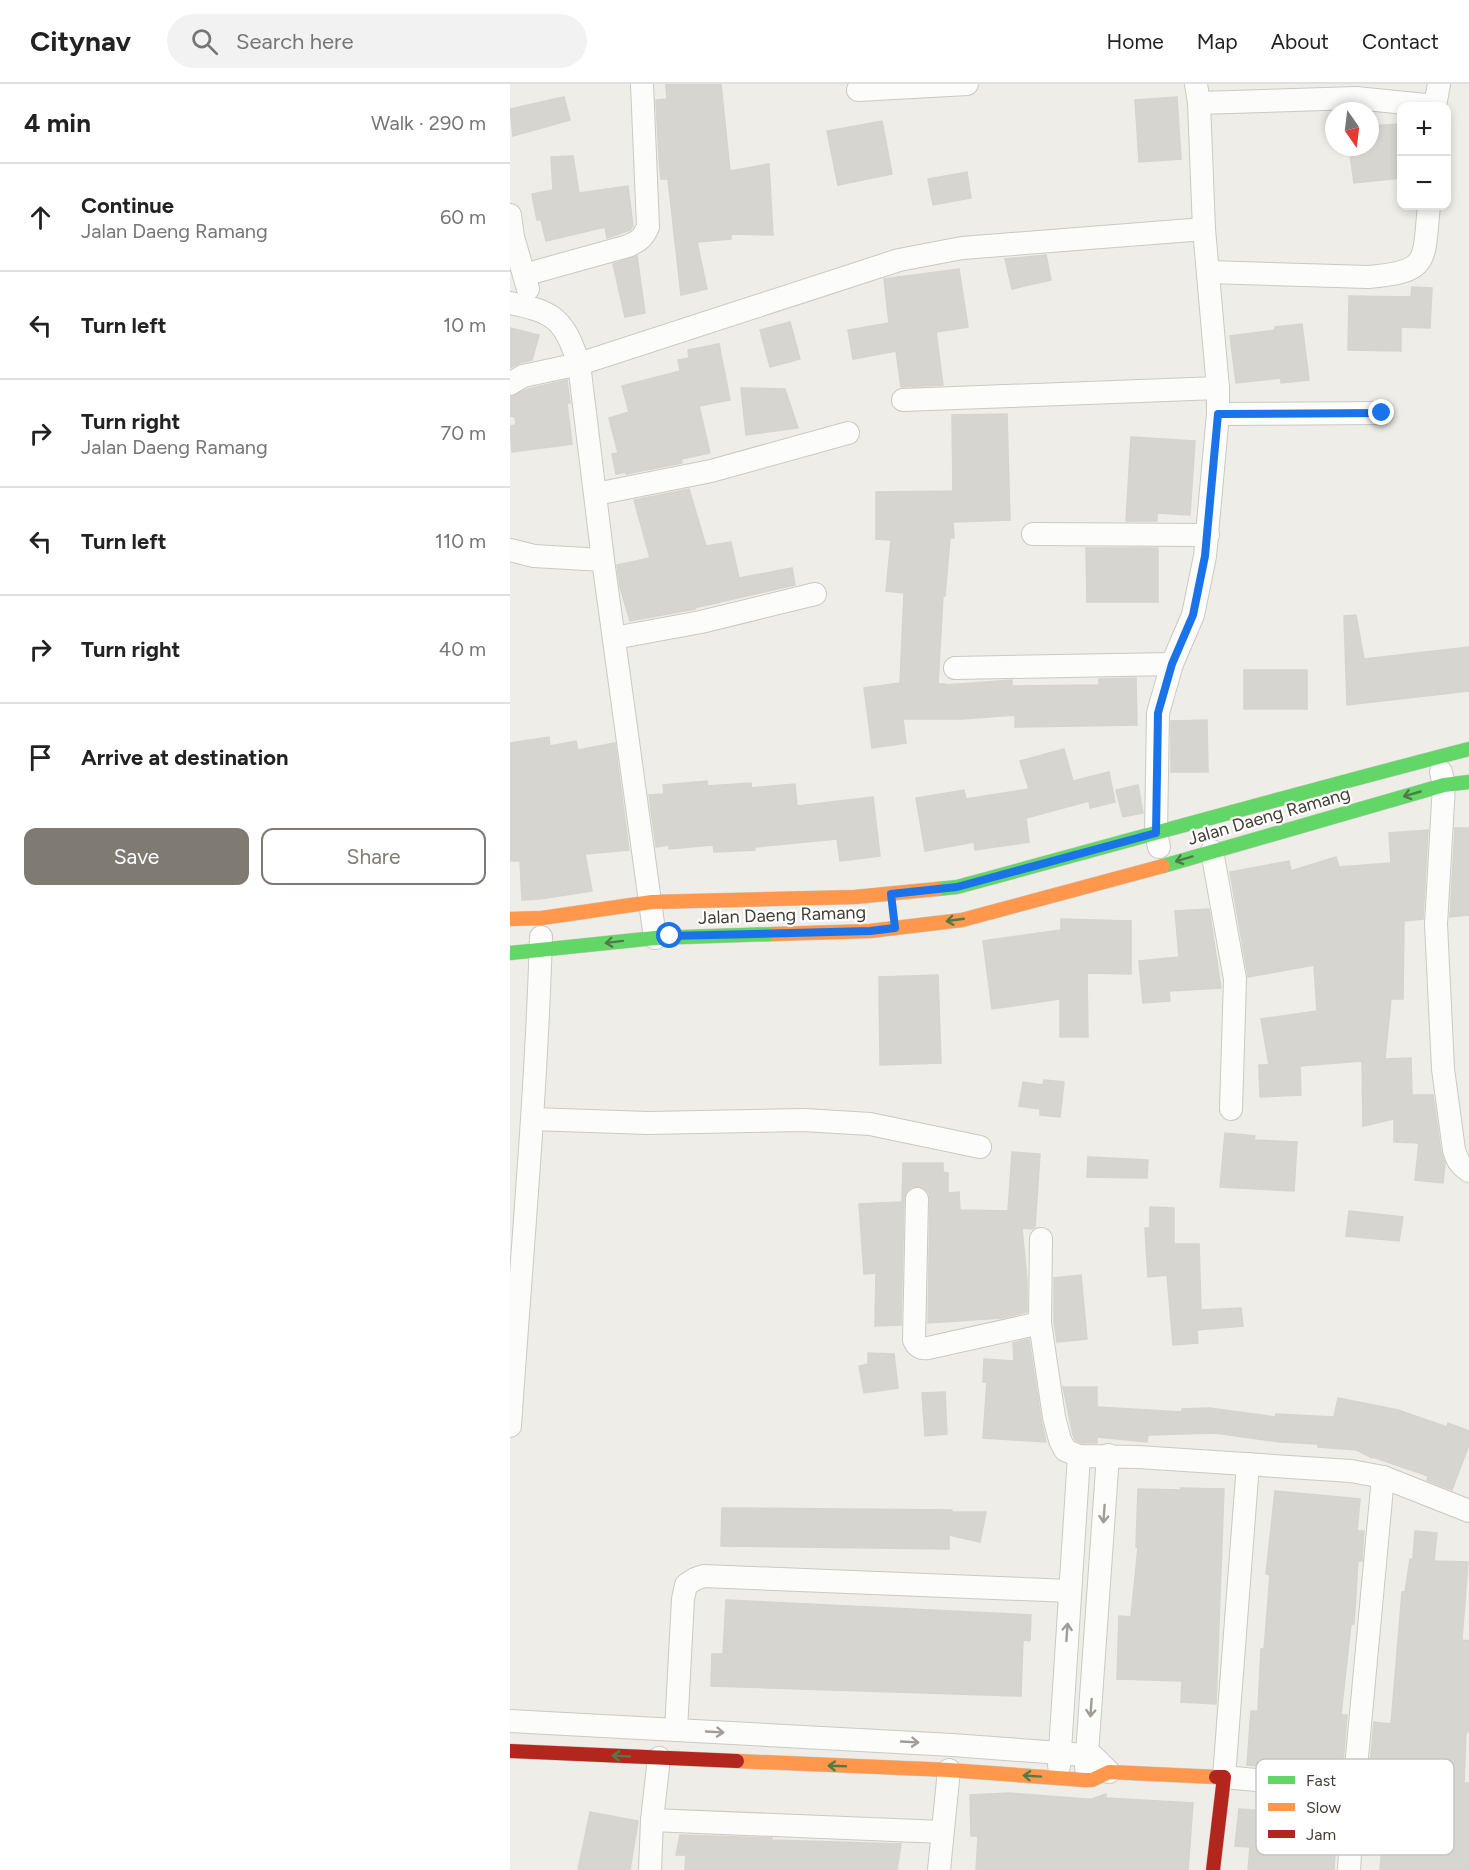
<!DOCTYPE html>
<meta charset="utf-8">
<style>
:root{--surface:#fff;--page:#f2f2f2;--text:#222;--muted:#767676;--line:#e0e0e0;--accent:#7f7b73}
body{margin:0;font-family:Figtree,sans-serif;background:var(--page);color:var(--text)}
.controls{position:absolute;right:18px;top:18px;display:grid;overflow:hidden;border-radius:12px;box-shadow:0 3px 9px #0003}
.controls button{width:54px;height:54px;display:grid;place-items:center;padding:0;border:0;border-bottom:2px solid var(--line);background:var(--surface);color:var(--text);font:30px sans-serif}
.compass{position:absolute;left:815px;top:18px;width:54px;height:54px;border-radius:50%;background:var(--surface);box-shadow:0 3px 9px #0003;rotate:166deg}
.stop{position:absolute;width:18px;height:18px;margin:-14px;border:4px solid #1a73e8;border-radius:50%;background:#fff}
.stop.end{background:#1a73e8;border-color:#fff;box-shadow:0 2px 6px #0008}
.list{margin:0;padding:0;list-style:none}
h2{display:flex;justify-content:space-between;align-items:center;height:78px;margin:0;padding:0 24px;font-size:26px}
h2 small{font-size:20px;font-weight:400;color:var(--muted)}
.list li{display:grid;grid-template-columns:39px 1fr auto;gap:18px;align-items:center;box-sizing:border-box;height:108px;padding:0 24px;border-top:2px solid var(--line)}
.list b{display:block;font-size:22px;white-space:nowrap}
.list p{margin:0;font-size:20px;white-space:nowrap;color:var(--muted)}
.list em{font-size:20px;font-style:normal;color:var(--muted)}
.actions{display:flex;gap:12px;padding:18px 24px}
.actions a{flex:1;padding:14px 0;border:2px solid var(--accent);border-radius:12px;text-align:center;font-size:21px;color:var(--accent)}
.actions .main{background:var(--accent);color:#fff}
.icon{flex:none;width:33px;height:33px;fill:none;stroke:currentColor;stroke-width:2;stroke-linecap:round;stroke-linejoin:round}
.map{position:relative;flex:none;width:959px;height:1786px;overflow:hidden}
header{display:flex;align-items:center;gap:36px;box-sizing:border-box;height:84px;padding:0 30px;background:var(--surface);border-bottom:2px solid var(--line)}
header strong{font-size:28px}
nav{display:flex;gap:33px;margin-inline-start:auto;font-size:21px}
.search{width:420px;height:54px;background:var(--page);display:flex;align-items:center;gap:15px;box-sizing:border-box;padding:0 21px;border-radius:33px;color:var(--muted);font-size:22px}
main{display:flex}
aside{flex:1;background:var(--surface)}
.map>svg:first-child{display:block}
.building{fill:#d7d5d0;stroke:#d6d4cd;stroke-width:1.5}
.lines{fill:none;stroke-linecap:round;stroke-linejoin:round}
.street-casing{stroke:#cac9c3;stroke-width:24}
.fast-casing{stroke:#cdcabf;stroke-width:15}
.slow-casing{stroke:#cdcabf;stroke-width:15}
.jam-casing{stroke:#cdcabf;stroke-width:15}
.street{stroke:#fcfcfb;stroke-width:22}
.fast{stroke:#63d668;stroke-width:14}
.slow{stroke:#ff974d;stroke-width:14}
.jam{stroke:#b3261e;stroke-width:14}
.oneway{stroke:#507b49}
.oneway2{stroke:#a09d98}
.route{stroke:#1a73e8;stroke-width:8}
.labels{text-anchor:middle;stroke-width:4.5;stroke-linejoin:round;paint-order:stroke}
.street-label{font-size:18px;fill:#433e34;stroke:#fff}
.key{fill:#fff;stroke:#c7c5c2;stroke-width:1.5}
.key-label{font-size:16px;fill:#433e34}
</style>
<header>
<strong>Citynav</strong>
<div class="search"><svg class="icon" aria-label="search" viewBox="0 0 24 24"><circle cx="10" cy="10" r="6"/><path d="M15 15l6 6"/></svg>Search here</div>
<nav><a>Home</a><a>Map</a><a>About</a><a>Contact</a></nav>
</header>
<main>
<aside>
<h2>4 min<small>Walk · 290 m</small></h2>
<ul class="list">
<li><svg class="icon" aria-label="ahead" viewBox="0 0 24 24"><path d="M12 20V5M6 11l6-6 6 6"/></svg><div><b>Continue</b><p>Jalan Daeng Ramang</p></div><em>60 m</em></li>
<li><svg class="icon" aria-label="left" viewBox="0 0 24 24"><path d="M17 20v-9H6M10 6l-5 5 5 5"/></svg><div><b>Turn left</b></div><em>10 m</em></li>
<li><svg class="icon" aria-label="right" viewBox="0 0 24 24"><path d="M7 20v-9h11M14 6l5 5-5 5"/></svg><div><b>Turn right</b><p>Jalan Daeng Ramang</p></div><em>70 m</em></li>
<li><svg class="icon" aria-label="left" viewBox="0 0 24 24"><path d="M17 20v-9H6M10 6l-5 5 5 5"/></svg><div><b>Turn left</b></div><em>110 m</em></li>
<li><svg class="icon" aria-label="right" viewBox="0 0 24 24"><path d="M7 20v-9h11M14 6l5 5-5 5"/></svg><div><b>Turn right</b></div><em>40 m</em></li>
<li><svg class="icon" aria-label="arrive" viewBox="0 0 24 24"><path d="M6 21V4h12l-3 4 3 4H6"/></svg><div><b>Arrive at destination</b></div></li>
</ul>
<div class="actions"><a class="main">Save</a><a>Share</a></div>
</aside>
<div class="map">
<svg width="959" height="1786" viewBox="0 0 959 1786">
<rect width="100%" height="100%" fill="#eeede7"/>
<!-- building -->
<g class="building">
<path d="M156,0H211L220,87L259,80L263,151L221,150V155L187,158L197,205L171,211L158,95H151L149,74L146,16L157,15Z"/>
<path d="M54,13L60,36L3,52L0,25Z"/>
<path d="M667,13L671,75L629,78L625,16Z"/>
<path d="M372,37L382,90L328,101L317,47Z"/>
<path d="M891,40V94L844,99L839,63H860V42Z"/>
<path d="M63,72L69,109L118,102L123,142L120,146L97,154L95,143L36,157L31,136H27L22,110L43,106L41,73Z"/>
<path d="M457,88L461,114L423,121L418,95Z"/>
<path d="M536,171L541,196L502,205L495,175Z"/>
<path d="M127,172L135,229L115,233L103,180Z"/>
<path d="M449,185L458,243L426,248L433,301L391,303L386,267L343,275L338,246L379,239L374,195Z"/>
<path d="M902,203L922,204L920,244L891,243V267L838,266L839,212L901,213Z"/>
<path d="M280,238L290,275L260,283L250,246Z"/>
<path d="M792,240L799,296L771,299V294L726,299L720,252L765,246V243Z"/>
<path d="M0,244L29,251L22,276L10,279L0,284Z"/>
<path d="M209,260L220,316L189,322L200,369L171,375L172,379L116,390V388L106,390L102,370L108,369L99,334L119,328L112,302L170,287L168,276L179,274L178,266Z"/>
<path d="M57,296L60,319H57L62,360L2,368L0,342L6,341L5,333L0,332V313L18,305Z"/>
<path d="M231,304L275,305L288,344L236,351Z"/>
<path d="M497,330L500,436L443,438L444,454H440L435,512H433L428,600H435V601L502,596V602L589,601V595L626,594L627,641L505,643V631L452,635H393L396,659L362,664L354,604L390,599L394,509L376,507L381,456L366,455V408L443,407L442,331Z"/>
<path d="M621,353L685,357L680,431L647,429V437H616Z"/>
<path d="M179,405L196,462L221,458L229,494L282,484L285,501L184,524L185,525L120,537L110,503L107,481L140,474L124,416Z"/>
<path d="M576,464H648V518H577Z"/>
<path d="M846,531L854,575L959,563V607L837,621L834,532Z"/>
<rect x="734" y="586" width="63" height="39"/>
<path d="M697,636L698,688H661V637Z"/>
<path d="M39,653L40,662L66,657L68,666L105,659L119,766L75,770L82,807L30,815L12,816L10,777H0V659Z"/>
<path d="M554,665L563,697L599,688L605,718L580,724L579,717L516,734L519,758L465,766L464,758L415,767L406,714L454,706L456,715L519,705L510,677Z"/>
<path d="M197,697L198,702L241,699V704L285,700L287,722L363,713L370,772L330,777L327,755L245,763V766L204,768L203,761L159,765V761L146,763L139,711L154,710L153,701Z"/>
<path d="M628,701L633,729L613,733L606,706Z"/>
<path d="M945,744H959V831L940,833Z"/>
<path d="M918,746L913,835L894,837L893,915H881L875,975L901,974L902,1011H923L931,1068L935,1079L933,1099L905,1096L909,1059L884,1058V1035L853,1042L852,977L790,982L791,1011L750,1013L749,981H759L751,935L807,927L804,881L738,893L720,788L779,777L781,787L826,773L829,783L881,779L879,749Z"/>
<path d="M699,825L711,904L659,907L660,917L633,919L629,877L669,873L665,827Z"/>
<path d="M551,835L621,837V890L577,889L578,953H550V915L482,925L473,857L551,846Z"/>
<path d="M428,891L431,979L370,981L369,893Z"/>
<path d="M534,996L554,998L550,1033L530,1031V1025L509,1022L513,998L533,1001Z"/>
<path d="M715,1049L745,1052L744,1056L787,1058L784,1107L710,1103Z"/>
<path d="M502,1068L530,1070L525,1143L522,1145L512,1144L517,1197V1228L492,1234L418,1239L420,1115L419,1109L414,1104L407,1102L401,1103L396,1108L394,1115L391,1241L365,1242L366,1189L354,1190L349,1120L392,1118L393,1079H433V1088L438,1089V1109L449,1108L450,1126L498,1127Z"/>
<path d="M578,1073L638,1076L637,1094L577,1093Z"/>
<path d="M640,1123L664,1124V1160H689L691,1226L731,1224L733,1242L687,1246L688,1259L663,1261L657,1191L638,1193L635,1144H640Z"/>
<path d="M839,1127L893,1133L889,1157L836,1152Z"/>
<path d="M571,1191L577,1255L547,1258L544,1238V1194Z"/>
<path d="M519,1255L531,1335L536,1358L473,1354L477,1298H473L474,1275L504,1277L503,1259Z"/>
<path d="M358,1269L384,1270L388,1304L354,1309L349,1282L358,1280Z"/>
<path d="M553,1303H587V1323L672,1328V1325L699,1324L765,1333L766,1330L824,1333L828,1314L888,1326L937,1343L938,1339L959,1347V1361L942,1406L917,1396L918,1392L863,1373L862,1374L847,1366L808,1363V1360L770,1358L705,1349L638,1351L637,1358L587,1353V1359H572L565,1356L563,1351Z"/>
<path d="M435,1308L437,1350L415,1352L412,1309Z"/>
<path d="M671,1404L714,1405L706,1620L671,1618L672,1597L607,1595L609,1532L621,1533L628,1463H626L628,1405L671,1406Z"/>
<path d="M765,1407L850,1415L847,1447H854L852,1477H848L844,1540H841L831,1631H837L832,1690L737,1681L741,1627H748L751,1565H754L760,1491L756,1490Z"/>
<path d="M212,1424L442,1426V1428H476L470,1458L439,1451V1465L211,1462Z"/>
<path d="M905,1447L927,1449L924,1477L958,1478L952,1556L959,1557V1648H956L954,1699H959V1786H870L879,1693L859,1692L864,1638L881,1640L892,1508H895L900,1475H903Z"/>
<path d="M216,1516L521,1531L520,1557L513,1556L511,1612L201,1602L202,1570H213Z"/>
<path d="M499,1709L575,1715H582L596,1710V1714L683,1719L678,1786H466L468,1752H461L460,1711Z"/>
<path d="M772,1712L828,1717L824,1786H738L740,1763L725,1762L729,1725L771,1728Z"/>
<path d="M80,1728L128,1737L120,1786H68Z"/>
<path d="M170,1751L262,1754V1756L391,1760L387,1786H175L176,1771H166Z"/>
</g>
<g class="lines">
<!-- street casing -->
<g class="street-casing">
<g id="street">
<path d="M348,6L457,0"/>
<path d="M689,19L846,14L925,22L929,0"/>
<path d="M0,131L3,153L18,205"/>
<path d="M699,188L858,193C921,188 913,177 919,122"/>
<path d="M14,191L118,162C129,157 133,154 138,143L132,0"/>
<path d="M0,219C46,228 54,236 69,280L93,476L145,854"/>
<path d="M0,300L13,292L69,280L389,176L452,164L694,145"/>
<path d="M393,316L708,304"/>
<path d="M708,330L872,329"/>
<path d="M86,410L201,387L338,349"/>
<path d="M523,450L698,451"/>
<path d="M0,466L24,472L93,476"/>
<path d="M104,554L191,538L305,510"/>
<path d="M445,584L662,580"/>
<path d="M931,688L934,701L926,840L933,985L944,1066C947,1076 950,1081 959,1087"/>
<path d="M649,763L646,749L648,629L662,580L683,531L695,472L708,330V304L694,145L689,19L686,0"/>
<path d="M702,767L725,895L721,1025"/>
<path d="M22,1035L138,1039L294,1036L360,1040L470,1063"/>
<path d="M407,1115L404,1256C407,1263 411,1265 418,1264L530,1239"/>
<path d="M531,1155L530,1239L544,1333L550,1356L555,1366L569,1372L628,1373L841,1387L873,1393L959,1427"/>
<path d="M0,1342C11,1179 26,1016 31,853"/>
<path d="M738,1380L714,1693L844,1705"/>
<path d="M0,1637L442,1661L550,1669L583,1672L599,1688"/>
<path d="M166,1646L173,1515L176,1501L185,1495L194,1492L560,1507"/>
<path d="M549,1682L569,1372"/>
<path d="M576,1684L598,1371"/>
<path d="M142,1736L432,1748"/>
<path d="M140,1786L142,1736L149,1674"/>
<path d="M429,1786L439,1686"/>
<path d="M839,1786L844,1705L873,1393"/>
</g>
</g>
<!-- fast casing -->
<g class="fast-casing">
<g id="fast">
<path d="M653,782L934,701L959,698"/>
<path d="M427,805L447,803C618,757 788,709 959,665"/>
<path d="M0,869L145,854L265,850"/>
</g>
</g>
<!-- slow casing -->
<g class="slow-casing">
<g id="slow">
<path d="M0,835L32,834L142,818L345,813L427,805"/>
<path d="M265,850L360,847L452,836L653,782"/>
<path d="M227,1677L439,1686L575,1696H582L599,1688L706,1693"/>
</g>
</g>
<!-- jam casing -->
<g class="jam-casing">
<g id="jam">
<path d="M0,1667L227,1677"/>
<path d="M703,1786L714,1693H706"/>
</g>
</g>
<!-- street -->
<use href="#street" class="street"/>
<!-- fast -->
<use href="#fast" class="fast"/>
<!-- slow -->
<use href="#slow" class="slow"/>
<!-- jam -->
<use href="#jam" class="jam"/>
</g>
<!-- one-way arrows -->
<defs><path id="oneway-shaft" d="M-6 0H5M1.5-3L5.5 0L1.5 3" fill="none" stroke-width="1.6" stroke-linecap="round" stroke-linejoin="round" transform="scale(1.5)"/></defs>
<g class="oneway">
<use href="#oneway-shaft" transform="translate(902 710) rotate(164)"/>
<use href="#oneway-shaft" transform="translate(674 775) rotate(163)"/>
<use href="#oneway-shaft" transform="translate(445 836) rotate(172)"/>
<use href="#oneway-shaft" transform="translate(104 858) rotate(173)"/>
<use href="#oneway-shaft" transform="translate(111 1672) rotate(-177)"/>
<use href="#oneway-shaft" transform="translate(327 1682) rotate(-178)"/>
<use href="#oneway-shaft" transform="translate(522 1692) rotate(-176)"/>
</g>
<g class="oneway2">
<use href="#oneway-shaft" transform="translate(594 1430) rotate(94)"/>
<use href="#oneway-shaft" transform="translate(557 1548) rotate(-86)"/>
<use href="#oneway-shaft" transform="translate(581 1624) rotate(94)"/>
<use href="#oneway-shaft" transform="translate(205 1648) rotate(3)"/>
<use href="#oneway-shaft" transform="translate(400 1658) rotate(3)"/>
</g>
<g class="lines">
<!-- route -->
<path class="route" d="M160,852L360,847L385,844L381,810L447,803L646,749L648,629L662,580L683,531L695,472L708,330L872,329"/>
</g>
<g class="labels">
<!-- street labels -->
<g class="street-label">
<text transform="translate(759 732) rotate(-16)" y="6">Jalan Daeng Ramang</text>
<text transform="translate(272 831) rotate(-2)" y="6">Jalan Daeng Ramang</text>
</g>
</g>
<!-- legend -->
<rect x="746" y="1675" width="198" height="96" rx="9" class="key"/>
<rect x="758" y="1692" width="27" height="8" fill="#63d668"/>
<rect x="758" y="1719" width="27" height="8" fill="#ff974d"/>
<rect x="758" y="1746" width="27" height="8" fill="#b3261e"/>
<g class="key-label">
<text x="796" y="1702">Fast</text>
<text x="796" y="1729">Slow</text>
<text x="796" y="1756">Jam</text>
</g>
</svg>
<div class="controls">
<button>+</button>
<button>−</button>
</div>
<svg class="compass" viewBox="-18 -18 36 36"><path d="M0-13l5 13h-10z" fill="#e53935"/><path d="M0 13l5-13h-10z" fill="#767676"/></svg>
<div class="stop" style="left:160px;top:852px"></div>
<div class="stop end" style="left:872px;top:329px"></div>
</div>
</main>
